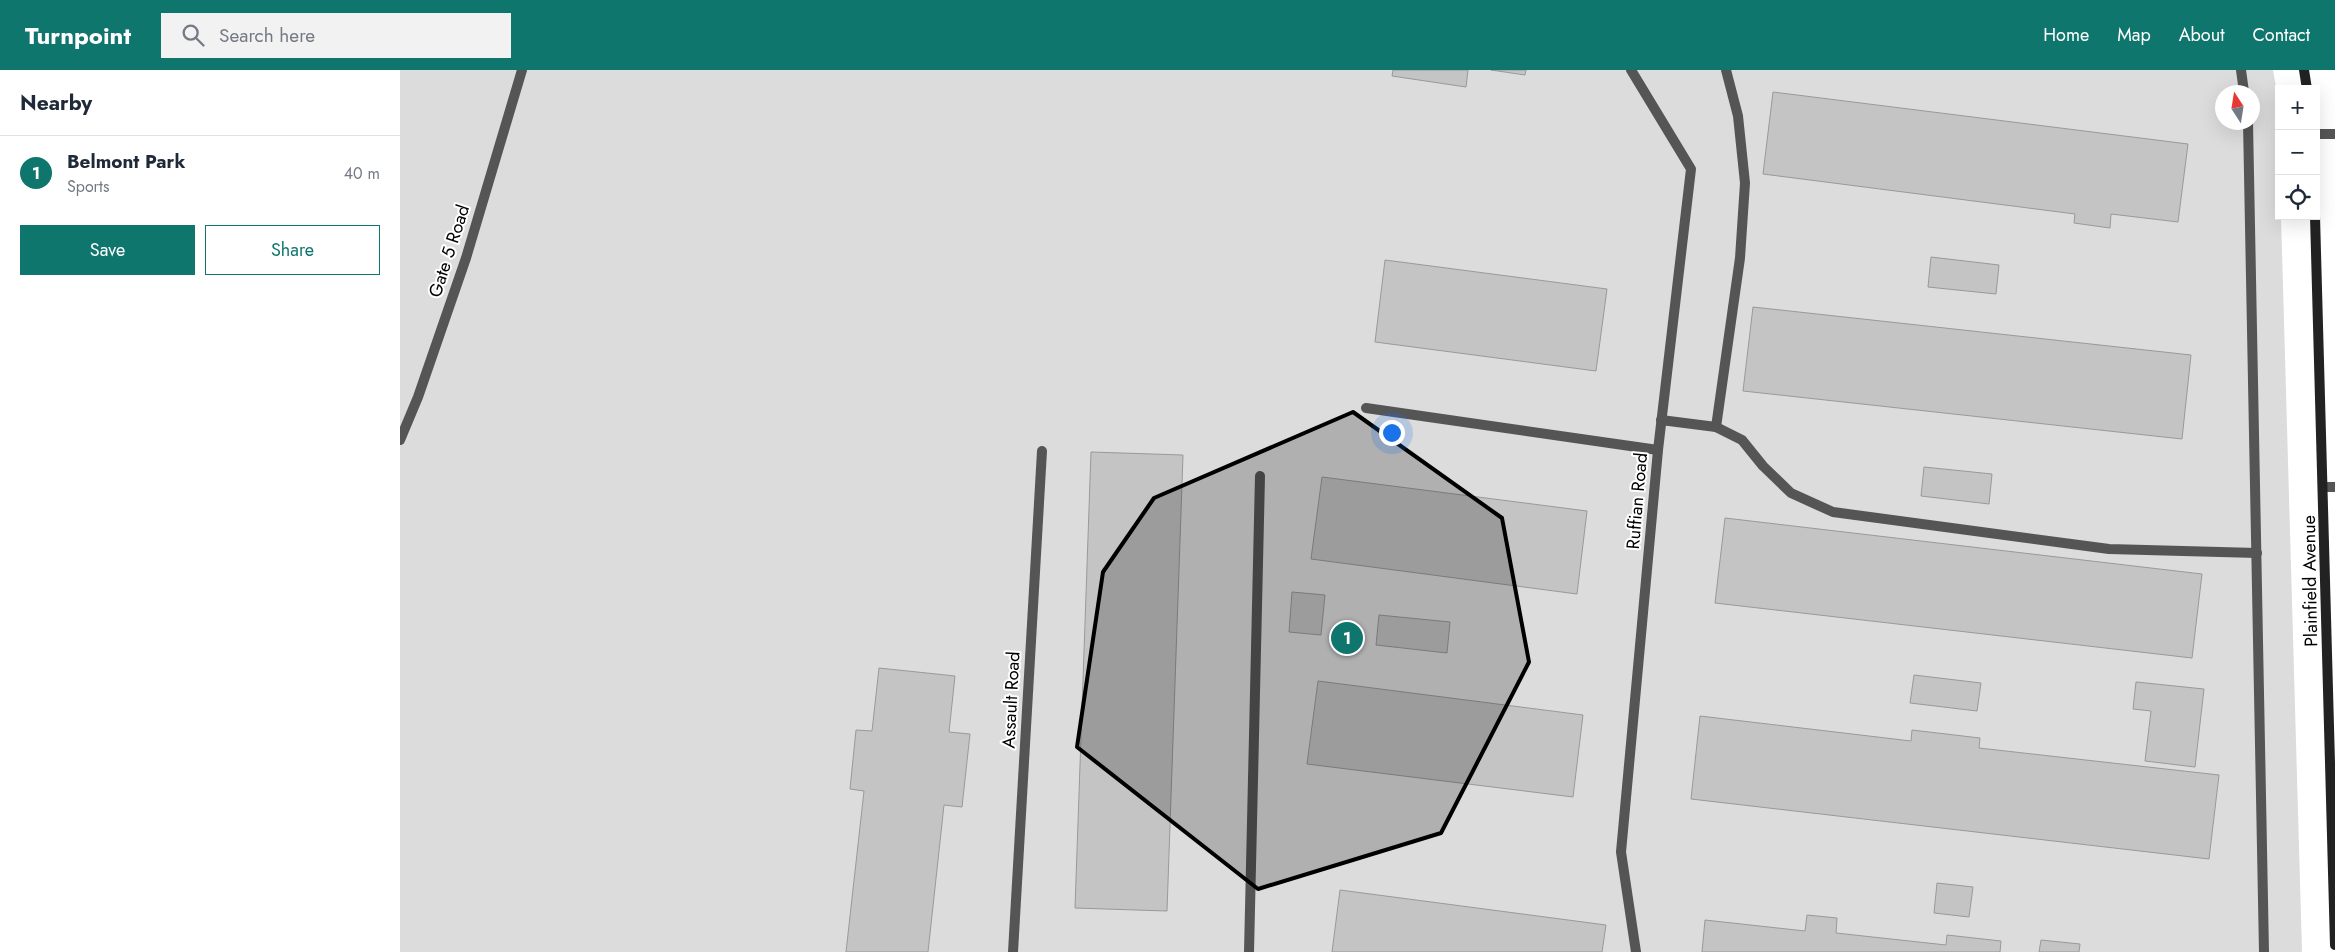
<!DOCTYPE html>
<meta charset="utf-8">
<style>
:root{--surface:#fff;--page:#f2f2f3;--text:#1f2937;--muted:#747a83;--line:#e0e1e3;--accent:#0f766e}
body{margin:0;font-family:Jost,sans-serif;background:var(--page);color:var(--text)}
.controls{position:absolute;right:15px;top:15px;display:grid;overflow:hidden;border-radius:0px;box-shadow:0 5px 20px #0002}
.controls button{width:45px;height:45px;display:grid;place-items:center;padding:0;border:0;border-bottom:1px solid var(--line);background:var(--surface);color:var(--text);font:25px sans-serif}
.compass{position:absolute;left:1815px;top:15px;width:45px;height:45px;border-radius:50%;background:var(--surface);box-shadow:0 5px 20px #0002;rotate:348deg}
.you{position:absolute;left:991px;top:362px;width:18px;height:18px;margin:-12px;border:4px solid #fff;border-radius:50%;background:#1a73e8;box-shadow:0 0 0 8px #1a73e833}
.badge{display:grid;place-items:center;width:32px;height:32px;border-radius:50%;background:var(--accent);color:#fff;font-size:16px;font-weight:700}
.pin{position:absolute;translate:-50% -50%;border:2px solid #fff;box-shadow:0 1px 5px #0006}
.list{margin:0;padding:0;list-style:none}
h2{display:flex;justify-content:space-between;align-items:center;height:65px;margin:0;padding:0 20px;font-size:21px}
h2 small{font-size:16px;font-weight:400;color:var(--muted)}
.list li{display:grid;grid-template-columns:32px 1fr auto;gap:15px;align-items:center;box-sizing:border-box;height:75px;padding:0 20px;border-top:1px solid var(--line)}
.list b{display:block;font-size:19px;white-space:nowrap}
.list p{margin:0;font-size:16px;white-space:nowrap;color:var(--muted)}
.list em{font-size:16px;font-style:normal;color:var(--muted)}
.actions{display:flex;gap:10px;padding:15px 20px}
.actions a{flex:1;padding:11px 0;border:1px solid var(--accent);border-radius:0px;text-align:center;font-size:18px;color:var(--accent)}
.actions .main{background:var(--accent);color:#fff}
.icon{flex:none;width:28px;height:28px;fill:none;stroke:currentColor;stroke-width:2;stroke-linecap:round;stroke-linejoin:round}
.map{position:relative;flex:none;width:1935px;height:882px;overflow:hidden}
header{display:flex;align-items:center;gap:30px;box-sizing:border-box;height:70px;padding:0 25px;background:var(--accent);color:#fff}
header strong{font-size:24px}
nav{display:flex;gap:28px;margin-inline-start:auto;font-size:18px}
.search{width:350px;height:45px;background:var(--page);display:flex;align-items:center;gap:12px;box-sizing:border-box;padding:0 18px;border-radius:0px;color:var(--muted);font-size:19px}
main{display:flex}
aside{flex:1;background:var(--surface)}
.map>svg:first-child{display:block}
.green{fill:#dcdcdc;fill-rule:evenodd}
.building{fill:#c4c4c4;stroke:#999}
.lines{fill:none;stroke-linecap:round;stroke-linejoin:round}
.service{stroke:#555;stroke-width:10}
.minor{stroke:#555;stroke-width:10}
.secondary{stroke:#222;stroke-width:10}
.marked{fill:#000;fill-opacity:0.2;stroke:#000;stroke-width:4;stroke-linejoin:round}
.labels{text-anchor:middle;stroke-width:4;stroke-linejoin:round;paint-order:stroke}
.street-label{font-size:18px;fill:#000;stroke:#fff}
</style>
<header>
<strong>Turnpoint</strong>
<div class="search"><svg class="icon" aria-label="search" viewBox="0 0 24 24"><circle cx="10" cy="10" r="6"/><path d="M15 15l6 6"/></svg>Search here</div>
<nav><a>Home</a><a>Map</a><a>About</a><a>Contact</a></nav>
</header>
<main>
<aside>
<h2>Nearby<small></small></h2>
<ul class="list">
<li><span class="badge">1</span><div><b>Belmont Park</b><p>Sports</p></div><em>40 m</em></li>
</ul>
<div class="actions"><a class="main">Save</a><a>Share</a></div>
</aside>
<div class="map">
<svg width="1935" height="882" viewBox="0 0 1935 882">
<rect width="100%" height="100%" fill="#fff"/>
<!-- green -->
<path class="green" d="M0,0H1873L1876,17L1879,146H1881L1902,882H0ZM1822,22H1852V52H1822Z"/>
<!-- building -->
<g class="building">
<path d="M993,0H1068L1066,17L992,6Z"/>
<path d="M1091,0H1126L1125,5Z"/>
<path d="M1373,22L1788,74L1778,152L1711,144L1710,158L1674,153L1675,144L1363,104Z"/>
<path d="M1531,187L1599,195L1596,224L1528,217Z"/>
<path d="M985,190L1207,219L1196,301L975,272Z"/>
<path d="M1353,237L1791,285L1782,369L1343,321Z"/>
<path d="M691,382L783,385L767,841L675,838Z"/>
<path d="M1524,397L1592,404L1589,434L1521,426Z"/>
<path d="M922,407L1187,441L1177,524L911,489Z"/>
<path d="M1325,448L1802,504L1792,588L1315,533Z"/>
<path d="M892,522L925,525L921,565L889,562Z"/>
<path d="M979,545L1050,552L1047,583L976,575Z"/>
<path d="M479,598L555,606L549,662L570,664L562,737L544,735L528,882H446L464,721L450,719L456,660L472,661Z"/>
<path d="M1514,605L1581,613L1577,641L1510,633Z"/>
<path d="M918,611L1183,645L1173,727L907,694Z"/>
<path d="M1736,612L1804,619L1795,697L1745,691L1751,641L1733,639Z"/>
<path d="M1300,646L1511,671L1512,660L1580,668L1579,678L1819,705L1809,789L1291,729Z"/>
<path d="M1537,813L1573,817L1569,847L1534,843Z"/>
<path d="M940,820L1206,855L1202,882H932Z"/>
<path d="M1407,845L1437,848L1436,863L1546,875L1547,865L1601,871L1600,882H1302L1305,850L1405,861Z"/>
<path d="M1641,870L1680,874L1679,882H1639Z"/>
</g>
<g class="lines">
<!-- service -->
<g class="service">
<path d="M1231,0L1291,99L1258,380L1221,782L1236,882"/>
<path d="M1841,0L1844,22"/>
<path d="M1848,52L1864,882"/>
<path d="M966,338L1258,380"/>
<path d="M1261,350L1316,357L1342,370L1363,396L1391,423L1433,442L1709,479L1857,483"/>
<path d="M1316,357L1340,188L1345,113L1338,46L1326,0"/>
<path d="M613,882L642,381"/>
<path d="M849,882L860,406"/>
</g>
<!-- minor -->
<g class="minor">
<path d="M1916,64H1935"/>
<path d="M0,370L18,327L66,188L122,0"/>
<path d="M1924,417H1935"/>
</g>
<!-- secondary -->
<g class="secondary">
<path d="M1904,0L1907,19"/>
<path d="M1915,146L1935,875"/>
</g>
</g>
<!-- marked area -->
<path class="marked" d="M953,342L1102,448L1129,592L1041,763L858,819L677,677L703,502L754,428Z"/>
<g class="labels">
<!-- street labels -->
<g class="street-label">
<text transform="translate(49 181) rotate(-72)" y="6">Gate 5 Road</text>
<text transform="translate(1237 431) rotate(-85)" y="6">Ruffian Road</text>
<text transform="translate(1910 511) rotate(-91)" y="6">Plainfield Avenue</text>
<text transform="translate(611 630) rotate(-87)" y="6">Assault Road</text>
</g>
</g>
</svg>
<div class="controls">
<button>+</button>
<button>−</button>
<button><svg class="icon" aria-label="locate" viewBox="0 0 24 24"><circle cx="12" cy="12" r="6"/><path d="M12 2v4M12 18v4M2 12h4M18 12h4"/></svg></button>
</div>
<svg class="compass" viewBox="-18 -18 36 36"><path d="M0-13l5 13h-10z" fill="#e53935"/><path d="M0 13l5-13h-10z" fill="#747a83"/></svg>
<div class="you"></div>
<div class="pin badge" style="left:947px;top:568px">1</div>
</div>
</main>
